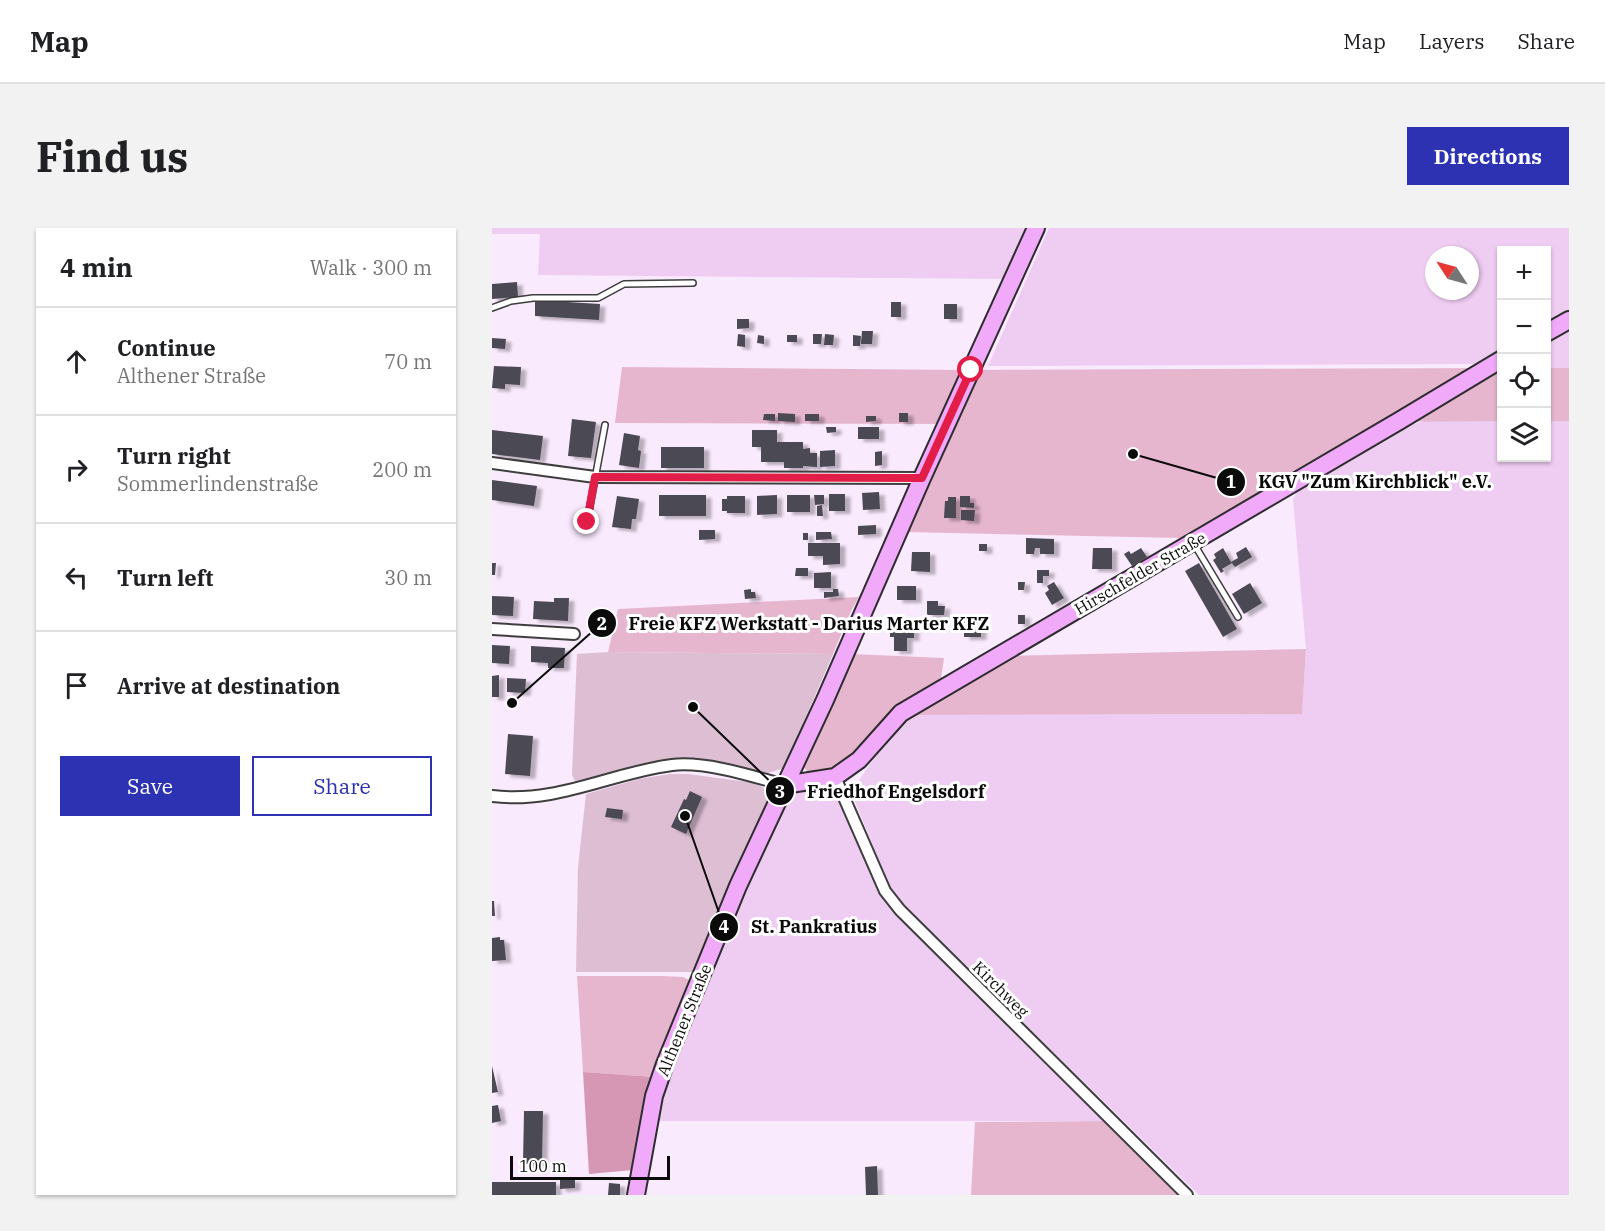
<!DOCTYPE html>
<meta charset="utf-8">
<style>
:root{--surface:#fff;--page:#f2f2f2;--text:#202124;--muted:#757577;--line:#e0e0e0;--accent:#2c32b2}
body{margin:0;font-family:"IBM Plex Serif",serif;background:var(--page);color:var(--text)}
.controls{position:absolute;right:18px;top:18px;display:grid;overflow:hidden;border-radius:0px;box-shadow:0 2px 4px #0004}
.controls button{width:54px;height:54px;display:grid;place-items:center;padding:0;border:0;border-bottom:2px solid var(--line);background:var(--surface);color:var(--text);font:30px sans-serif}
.compass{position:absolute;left:933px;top:18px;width:54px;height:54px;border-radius:50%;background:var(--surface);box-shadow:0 2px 4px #0004;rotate:306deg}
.scale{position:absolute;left:18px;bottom:15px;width:160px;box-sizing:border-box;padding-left:6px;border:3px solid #0b0b0b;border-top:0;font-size:16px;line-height:21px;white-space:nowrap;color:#0b0b0b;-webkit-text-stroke:4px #fff;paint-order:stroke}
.stop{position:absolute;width:18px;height:18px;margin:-14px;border:4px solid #e11d48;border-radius:50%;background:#fff}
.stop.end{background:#e11d48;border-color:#fff;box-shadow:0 2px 6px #0008}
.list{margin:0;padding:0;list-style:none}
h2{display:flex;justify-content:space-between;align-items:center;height:78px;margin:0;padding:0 24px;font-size:26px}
h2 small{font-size:20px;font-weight:400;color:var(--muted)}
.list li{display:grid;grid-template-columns:39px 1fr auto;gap:18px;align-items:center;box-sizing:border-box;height:108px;padding:0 24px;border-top:2px solid var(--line)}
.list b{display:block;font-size:22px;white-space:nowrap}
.list p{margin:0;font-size:20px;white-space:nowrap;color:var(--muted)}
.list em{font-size:20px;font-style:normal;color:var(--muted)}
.actions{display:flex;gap:12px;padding:18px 24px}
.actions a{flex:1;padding:14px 0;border:2px solid var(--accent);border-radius:0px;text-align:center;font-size:21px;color:var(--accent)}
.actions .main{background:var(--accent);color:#fff}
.icon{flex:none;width:33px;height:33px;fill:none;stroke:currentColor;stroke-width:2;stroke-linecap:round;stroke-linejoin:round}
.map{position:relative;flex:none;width:1077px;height:967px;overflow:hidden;border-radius:0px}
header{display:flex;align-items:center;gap:36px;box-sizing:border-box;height:84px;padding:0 30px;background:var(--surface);border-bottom:2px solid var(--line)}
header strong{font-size:28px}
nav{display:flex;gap:33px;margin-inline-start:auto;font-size:21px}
.intro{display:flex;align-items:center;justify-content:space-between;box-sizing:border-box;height:144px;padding:0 36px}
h1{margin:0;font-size:42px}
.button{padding:15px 27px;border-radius:0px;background:var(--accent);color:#fff;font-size:21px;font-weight:700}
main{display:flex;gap:36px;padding:0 36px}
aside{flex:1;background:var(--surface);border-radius:0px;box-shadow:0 2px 4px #0004}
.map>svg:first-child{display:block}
.farmland{fill:#efccf2;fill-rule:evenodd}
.green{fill:#e6b6cf}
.forest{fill:#d597b3}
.cemetery{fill:#ddbed3}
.building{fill:#4c4853;filter:url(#shadow)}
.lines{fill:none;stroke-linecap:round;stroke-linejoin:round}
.lane-casing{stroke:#3e3e3e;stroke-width:8}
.street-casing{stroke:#3e3e3e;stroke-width:14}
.secondary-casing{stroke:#2d2d2d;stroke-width:20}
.lane{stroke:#fff;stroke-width:5}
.street{stroke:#fff;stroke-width:10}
.secondary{stroke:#f1a9fa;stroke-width:16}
.route{stroke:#e11d48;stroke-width:8}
.labels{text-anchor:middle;stroke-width:6;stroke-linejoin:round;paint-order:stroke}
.street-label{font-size:16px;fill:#0b0b0b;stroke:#fff}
.leader{fill:none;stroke:#0b0b0b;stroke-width:2}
.callout-dot{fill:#0b0b0b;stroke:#fff;stroke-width:2}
.mark-label{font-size:18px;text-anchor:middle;font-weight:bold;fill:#fff}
.callout-label{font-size:18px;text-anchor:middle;font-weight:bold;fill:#0b0b0b;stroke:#fff;stroke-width:6;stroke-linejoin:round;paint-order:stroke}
</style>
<header>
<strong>Map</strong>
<nav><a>Map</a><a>Layers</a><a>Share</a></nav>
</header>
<div class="intro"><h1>Find us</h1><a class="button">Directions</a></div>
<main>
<aside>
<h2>4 min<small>Walk · 300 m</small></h2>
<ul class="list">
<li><svg class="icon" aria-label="ahead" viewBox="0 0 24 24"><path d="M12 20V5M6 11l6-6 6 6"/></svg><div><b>Continue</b><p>Althener Straße</p></div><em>70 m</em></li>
<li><svg class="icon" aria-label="right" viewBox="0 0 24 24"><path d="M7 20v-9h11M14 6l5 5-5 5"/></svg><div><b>Turn right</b><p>Sommerlindenstraße</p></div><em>200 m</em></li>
<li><svg class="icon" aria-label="left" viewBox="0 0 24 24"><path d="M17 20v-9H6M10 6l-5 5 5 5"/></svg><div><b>Turn left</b></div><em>30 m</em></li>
<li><svg class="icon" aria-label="arrive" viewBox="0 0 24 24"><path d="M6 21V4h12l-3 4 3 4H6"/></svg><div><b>Arrive at destination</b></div></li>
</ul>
<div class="actions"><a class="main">Save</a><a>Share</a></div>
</aside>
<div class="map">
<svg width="1077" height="967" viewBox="0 0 1077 967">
<defs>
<filter id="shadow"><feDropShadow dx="5.5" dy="3" stdDeviation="1.5" flood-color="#0004"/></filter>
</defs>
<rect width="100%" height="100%" fill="#faeafe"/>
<!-- farmland -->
<g class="farmland">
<path d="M0,0H533L510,51L46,47L48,6H0Z"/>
<path d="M557,0H1077V84L1055,98L1054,22H1010L1009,124L988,136L496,138ZM942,27H978V63H942Z"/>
<path d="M1077,100V140H1055L1054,114Z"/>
<path d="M1055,192H1077V967H707L413,678L398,659L359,564L402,501L417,487L810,486L814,421L801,271L805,264L812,256L910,199L933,193H1009L1010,230H1054Z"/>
<path d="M330,557L344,565L389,666L403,684L615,893H165L168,873L206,767L295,564Z"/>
</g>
<!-- green -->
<g class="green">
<path d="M130,139L473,142L1009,140V193L890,194L688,310L413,304L461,196L123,195Z"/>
<rect x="1055" y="140" width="22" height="53"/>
<path d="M367,369L359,383L341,426L116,424L126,381Z"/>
<path d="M814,421L810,486L417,487L516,428Z"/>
<path d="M359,426L452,430L449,451C434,460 415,469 402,481C378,503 352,549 315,543L312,540V534Z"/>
<path d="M85,748H170L191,749L197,752L189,777L163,849L91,844Z"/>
<path d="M615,893L689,967H479L483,894Z"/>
</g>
<!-- forest -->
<path class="forest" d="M91,844L163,849L141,942L97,946Z"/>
<!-- cemetery -->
<g class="cemetery">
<path d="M116,424L341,426L292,540L276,545L199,532L182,531L161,534L84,555L80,547L85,426Z"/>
<path d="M178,546H196L263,555L272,560L279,569L202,744H84L86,639L94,566L147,551Z"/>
</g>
<!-- building -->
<g class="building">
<path d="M25,54L26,69L0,71V56Z"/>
<path d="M43,72L108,76L107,92L43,88Z"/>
<rect x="399" y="74" width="10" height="15"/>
<rect x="452" y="76" width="13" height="15"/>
<path d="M245,91H257V100L245,101Z"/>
<path d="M370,103H381L380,116H369Z"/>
<path d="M246,106L253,107V119L245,118Z"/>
<path d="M321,106H330L329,116H321Z"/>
<path d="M333,106L342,107L341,117H332Z"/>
<path d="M266,107L272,108V116L265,115Z"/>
<rect x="295" y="107" width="10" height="7"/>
<path d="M361,107L369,108L368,118H361Z"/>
<path d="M0,110L14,111L13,121L0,120Z"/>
<path d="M2,138L29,139L28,157L13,156V161L0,160Z"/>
<path d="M286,185L303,186V194L286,193Z"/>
<rect x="407" y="185" width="9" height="9"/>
<path d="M272,186H283V193L271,192Z"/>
<rect x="313" y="186" width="14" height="7"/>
<path d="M374,188H384V193L374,194Z"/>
<path d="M80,191L104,194L99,230L76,228Z"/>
<path d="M334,199H344V204L335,205Z"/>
<rect x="366" y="199" width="21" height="12"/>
<path d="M0,202L51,208L48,232L0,226Z"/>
<path d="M260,202H285V214H311V221L318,220V225H325V239L311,238V240H292V234H269V219H260Z"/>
<path d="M132,205L148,208L146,222L149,223L147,240L127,237Z"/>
<rect x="169" y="219" width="43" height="21"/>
<path d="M343,222V238L328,239V223Z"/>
<path d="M390,223V237L383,238V224Z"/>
<path d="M0,252L45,258L42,278L0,272Z"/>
<path d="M387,264L388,281L371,282L370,265Z"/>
<rect x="337" y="266" width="16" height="17"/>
<rect x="167" y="267" width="47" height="21"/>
<path d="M285,267V286L265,287V268Z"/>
<rect x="295" y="267" width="23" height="17"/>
<path d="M322,267H332V276L323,277Z"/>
<path d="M125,268L147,271L144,291H140L139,301L120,299Z"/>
<path d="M235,268H253V285H235V283H230V271H235Z"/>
<path d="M468,268H478V275H482V280L468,279Z"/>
<path d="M456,269H464V290H452L453,273H456Z"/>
<path d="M330,277L331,288H325V278Z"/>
<path d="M469,282H483L482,293L469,292Z"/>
<path d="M384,297V306L366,307V298Z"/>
<path d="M207,302H223V311L207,312Z"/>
<path d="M324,304H339L340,311L324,312Z"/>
<rect x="311" y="305" width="5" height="7"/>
<path d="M534,310L562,311V326H548V320H543L542,326H534Z"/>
<path d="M316,315H348V336L331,337V328H316Z"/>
<rect x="487" y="316" width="8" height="7"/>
<path d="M754,319L760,329L743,339L739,334L740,335L730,341L732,343L729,345L721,332L724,330L722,326L731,320L739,334L746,330L744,325Z"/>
<path d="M601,320H620V341H600Z"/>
<path d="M649,320L655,329L640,338L632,326L637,323L639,326Z"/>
<path d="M420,324H438V344L419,343Z"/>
<path d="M0,335H4L3,347H0Z"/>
<path d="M707,335L745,401L731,409L693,343Z"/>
<path d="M304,340H316V348H303Z"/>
<path d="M545,342H557V348H551V355H545Z"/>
<path d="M339,344V360H322V345Z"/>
<path d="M526,354H533L532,362H526Z"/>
<path d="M562,354L572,370L560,377L553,365L557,362L555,358Z"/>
<path d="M758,355L770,375L752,386L740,366Z"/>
<rect x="405" y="358" width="19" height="14"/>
<path d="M259,361V364H263L264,370L253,371L252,362Z"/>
<path d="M341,361H346L347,368L332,370V364H341Z"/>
<path d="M0,368L22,369L21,388L0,387Z"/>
<path d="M62,370H77L76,393L41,391L42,373L62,374Z"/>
<path d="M435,373H446V378H453L452,387H435Z"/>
<rect x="526" y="387" width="7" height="9"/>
<path d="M472,391L489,392V409H472Z"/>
<path d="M422,394V410H415V423H402V409H398V395Z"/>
<path d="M0,417L18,418L17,436L0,435Z"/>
<path d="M39,418L73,420L72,440H56V435L39,434Z"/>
<path d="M7,447V469H0V448Z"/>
<path d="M15,450L34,451L33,465L15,464Z"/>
<path d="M16,506L41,508L38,548L13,546Z"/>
<path d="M198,563L210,569L194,606L179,599L192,571L194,572Z"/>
<path d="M115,580L131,582L130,591L113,589Z"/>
<path d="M0,673H2L3,688H0Z"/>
<path d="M8,709V712H12L14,732L0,733V710Z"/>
<path d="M0,838L6,864L0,865Z"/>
<path d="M6,877L9,893L0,895V878Z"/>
<path d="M32,883H51L50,936H31Z"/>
<path d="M385,938L386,967H374L373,939Z"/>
<path d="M83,951V960L68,961V952Z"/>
<rect x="0" y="954" width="64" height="13"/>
<path d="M117,955L128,956V967H116Z"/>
</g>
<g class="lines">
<!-- lane casing -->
<g class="lane-casing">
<g id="lane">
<path d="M0,80L19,73L41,70H106L132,56L201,55"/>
<path d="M95,294L113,197"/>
<path d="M702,316L746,389"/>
</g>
</g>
<!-- street casing -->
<g class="street-casing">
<g id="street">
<path d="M0,235L103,249L430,250"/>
<path d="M0,401L82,406"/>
<path d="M343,549L393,663L408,682L695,967"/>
<path d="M0,568C65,576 118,545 180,537C213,533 260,548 292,557"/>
</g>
</g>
<!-- secondary casing -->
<g class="secondary-casing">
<g id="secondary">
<path d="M1054,105L1077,92"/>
<path d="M292,557L343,549L367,532L409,485L907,193L1010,131"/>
<path d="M144,967L162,868L173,836L246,658L333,472L430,250L544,0"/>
</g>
</g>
<!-- lane -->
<use href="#lane" class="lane"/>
<!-- street -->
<use href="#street" class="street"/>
<!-- secondary -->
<use href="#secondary" class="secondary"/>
</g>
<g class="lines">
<!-- route -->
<path class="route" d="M95,294L103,249L430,250L479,142"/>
</g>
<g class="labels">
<!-- street labels -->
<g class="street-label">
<text transform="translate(648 345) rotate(-30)" y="6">Hirschfelder Straße</text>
<text transform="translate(509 761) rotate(45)" y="6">Kirchweg</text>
<text transform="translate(192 792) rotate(-68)" y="6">Althener Straße</text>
</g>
</g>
<!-- callouts -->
<path class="leader" d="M641 226L739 254M20 475L110 395M201 479L288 563M193 588L232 699"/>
<g class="callout-dot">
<circle cx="641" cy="226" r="6"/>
<circle cx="20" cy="475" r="6"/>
<circle cx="201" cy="479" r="6"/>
<circle cx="193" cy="588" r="6"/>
<circle cx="739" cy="254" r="15"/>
<circle cx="110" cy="395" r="15"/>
<circle cx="288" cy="563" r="15"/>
<circle cx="232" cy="699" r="15"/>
</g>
<g class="mark-label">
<text x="739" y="260">1</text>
<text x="110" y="402">2</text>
<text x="288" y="570">3</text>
<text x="232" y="705">4</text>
</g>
<g class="callout-label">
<text x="883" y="260">KGV "Zum Kirchblick" e.V.</text>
<text x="317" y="402">Freie KFZ Werkstatt - Darius Marter KFZ</text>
<text x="404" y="570">Friedhof Engelsdorf</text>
<text x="322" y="705">St. Pankratius</text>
</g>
</svg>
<div class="controls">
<button>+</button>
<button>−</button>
<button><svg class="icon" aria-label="locate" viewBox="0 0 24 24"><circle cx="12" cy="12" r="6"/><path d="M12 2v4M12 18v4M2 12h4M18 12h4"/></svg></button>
<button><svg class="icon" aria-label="layers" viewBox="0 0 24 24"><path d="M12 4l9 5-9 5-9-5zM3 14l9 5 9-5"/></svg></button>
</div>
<svg class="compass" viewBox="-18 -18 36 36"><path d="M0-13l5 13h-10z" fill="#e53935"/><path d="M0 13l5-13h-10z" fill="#757577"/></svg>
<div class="scale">100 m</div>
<div class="stop" style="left:479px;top:142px"></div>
<div class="stop end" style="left:95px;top:294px"></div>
</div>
</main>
